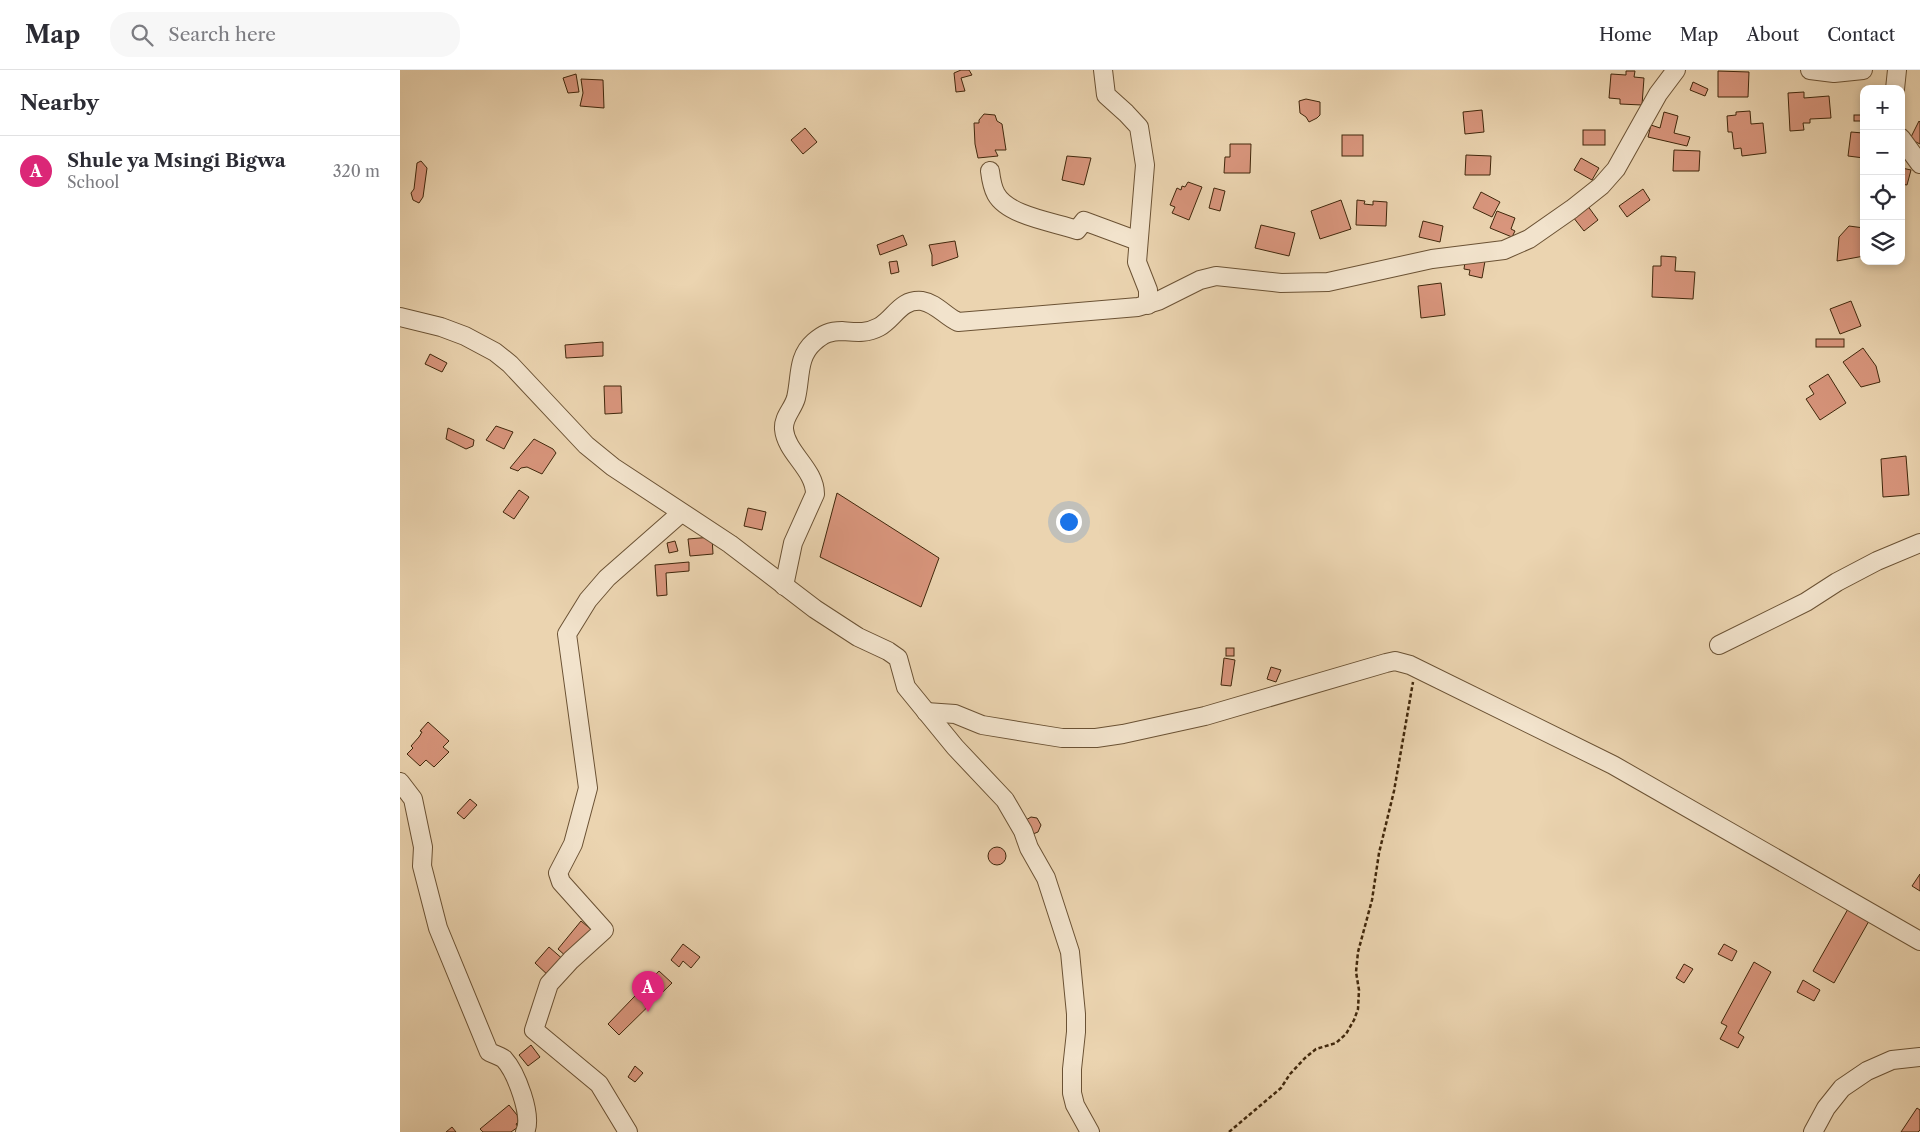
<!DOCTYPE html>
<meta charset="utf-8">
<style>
:root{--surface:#fff;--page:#f7f7f7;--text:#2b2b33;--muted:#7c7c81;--line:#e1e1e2;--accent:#db2777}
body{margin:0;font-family:"Libre Caslon Text",serif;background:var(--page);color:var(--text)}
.controls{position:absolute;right:15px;top:15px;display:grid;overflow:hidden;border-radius:10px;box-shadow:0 2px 8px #0003}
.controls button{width:45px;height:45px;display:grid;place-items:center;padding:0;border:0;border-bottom:1px solid var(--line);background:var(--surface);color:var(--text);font:25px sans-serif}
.you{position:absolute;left:668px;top:451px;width:18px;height:18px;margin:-12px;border:4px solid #fff;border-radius:50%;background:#1a73e8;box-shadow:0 0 0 8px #1a73e833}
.badge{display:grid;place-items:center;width:32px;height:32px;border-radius:50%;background:var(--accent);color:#fff;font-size:16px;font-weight:700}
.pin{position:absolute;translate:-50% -41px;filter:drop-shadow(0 1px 2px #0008)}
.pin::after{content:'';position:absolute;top:26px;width:18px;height:15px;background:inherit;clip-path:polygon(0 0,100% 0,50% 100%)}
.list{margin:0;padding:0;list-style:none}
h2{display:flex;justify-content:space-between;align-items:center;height:65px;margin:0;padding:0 20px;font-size:21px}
h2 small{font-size:16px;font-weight:400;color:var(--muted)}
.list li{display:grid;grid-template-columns:32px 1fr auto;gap:15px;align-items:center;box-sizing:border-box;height:70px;padding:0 20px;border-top:1px solid var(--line)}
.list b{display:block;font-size:19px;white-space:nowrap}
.list p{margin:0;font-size:16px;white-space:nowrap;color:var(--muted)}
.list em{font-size:16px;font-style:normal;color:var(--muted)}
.icon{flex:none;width:28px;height:28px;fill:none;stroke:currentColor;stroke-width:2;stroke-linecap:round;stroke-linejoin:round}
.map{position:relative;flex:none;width:1520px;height:1062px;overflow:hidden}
header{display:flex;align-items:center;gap:30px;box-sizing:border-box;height:70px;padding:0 25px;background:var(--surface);border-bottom:1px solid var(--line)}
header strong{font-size:24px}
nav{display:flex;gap:28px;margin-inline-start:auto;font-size:18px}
.search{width:350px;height:45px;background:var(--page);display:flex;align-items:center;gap:12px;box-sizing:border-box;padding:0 18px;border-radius:20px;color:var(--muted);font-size:19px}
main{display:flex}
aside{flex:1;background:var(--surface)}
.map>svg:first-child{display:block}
.building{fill:#d8957c;stroke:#40270b}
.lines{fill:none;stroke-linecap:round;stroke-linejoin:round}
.minor-casing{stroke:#6b5234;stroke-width:20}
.path{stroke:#40270b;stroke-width:2.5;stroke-dasharray:4 2.5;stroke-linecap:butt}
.minor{stroke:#f2e3cc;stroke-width:18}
</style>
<header>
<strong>Map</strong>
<div class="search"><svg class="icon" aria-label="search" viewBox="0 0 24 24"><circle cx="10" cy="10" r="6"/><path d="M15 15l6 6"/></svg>Search here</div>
<nav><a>Home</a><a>Map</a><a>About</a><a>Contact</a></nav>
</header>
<main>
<aside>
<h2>Nearby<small></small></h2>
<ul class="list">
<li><span class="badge">A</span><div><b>Shule ya Msingi Bigwa</b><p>School</p></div><em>320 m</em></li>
</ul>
</aside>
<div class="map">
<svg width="1520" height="1062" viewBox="0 0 1520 1062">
<rect width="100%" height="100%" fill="#ebd4b0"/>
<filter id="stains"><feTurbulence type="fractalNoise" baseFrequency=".004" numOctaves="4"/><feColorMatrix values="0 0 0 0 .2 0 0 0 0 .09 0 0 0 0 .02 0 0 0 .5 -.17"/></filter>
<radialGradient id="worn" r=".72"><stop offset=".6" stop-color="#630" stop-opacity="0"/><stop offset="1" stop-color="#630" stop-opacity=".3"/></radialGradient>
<!-- building -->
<g class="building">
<path d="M561,0H569L572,5L561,8L565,21L556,22L554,3Z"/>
<path d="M1226,1H1235L1234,7L1244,8L1242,35L1220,34V29L1209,28L1211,4L1226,5Z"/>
<path d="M1318,1L1349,2L1348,27H1318Z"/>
<path d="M176,4L179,22L168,23L163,8Z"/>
<path d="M181,9L203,10L204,38L180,36L183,23Z"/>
<path d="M1293,12L1308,19L1305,26L1290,20Z"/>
<path d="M1404,22V28L1429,26L1431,48L1410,49V53H1403L1404,60L1390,61L1388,23Z"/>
<path d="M906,29L920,32V45L917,48L909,52L906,47L900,43L899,31Z"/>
<path d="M1082,40L1084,62L1065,64L1063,42Z"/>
<path d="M1350,41L1351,54L1363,53L1366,83L1342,86L1341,78L1334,79L1332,62H1328L1327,46L1336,45V42Z"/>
<path d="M1264,42L1278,46L1274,63L1290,67L1287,76L1248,67L1251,55L1260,58Z"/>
<path d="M584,44L595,45L597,51L602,54L606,80H595L598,86L578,88L575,74L574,53H579V50Z"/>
<rect x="1454" y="45" width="8" height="6"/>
<path d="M1519,51L1520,52V74L1510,69Z"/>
<path d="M405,58L417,72L403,84L391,70Z"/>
<rect x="1183" y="60" width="22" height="15"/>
<path d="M1451,62L1463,63L1461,77H1464V88L1448,86Z"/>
<rect x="942" y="65" width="21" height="21"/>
<path d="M830,74H851L850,103H824L825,87H830Z"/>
<path d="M1274,80L1300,81L1299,101H1273Z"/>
<path d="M1501,84L1505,85L1502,98L1511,100L1507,115L1501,114Z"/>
<path d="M1066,85L1091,86L1090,105H1065Z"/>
<path d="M667,86L691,88L684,115L662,110Z"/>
<path d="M1181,88L1199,98L1192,110L1174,100Z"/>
<path d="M21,91L27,98L23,127L19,133L13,130L11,123L14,119L17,93Z"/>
<path d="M788,112L802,117L789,150L772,143L775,137L770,135L777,118L781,120L782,116L785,117Z"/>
<path d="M814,118L825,121L820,141L809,138Z"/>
<path d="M1243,119L1250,130L1227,147L1219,136Z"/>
<path d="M1081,122L1100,132L1092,147L1073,138Z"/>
<path d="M941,130L951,159L920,169L911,141Z"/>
<path d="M957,130L965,131L964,134L973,135V131L987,132L986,156L956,155Z"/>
<path d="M1187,135L1198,150L1184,161L1173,147Z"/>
<path d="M1097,141L1115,148L1111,159L1115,161L1112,167L1090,158Z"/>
<path d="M1023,151L1043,156L1040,172L1019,167Z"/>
<path d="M861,155L895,163L889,186L855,178Z"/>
<path d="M1449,156L1464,158V186L1437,191L1439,167Z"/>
<path d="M503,165L507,175L480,185L477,175Z"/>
<path d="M555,171L558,187L532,196V185L529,175Z"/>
<path d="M1261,186L1276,187L1275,201L1295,202L1293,229L1252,227L1253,196H1261Z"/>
<path d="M1073,189L1085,191L1082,208L1069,205L1070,200L1064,199L1065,192L1072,193Z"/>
<path d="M497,191L499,202L491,204L489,192Z"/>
<path d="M1041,213L1045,245L1021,248L1018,216Z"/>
<path d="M1451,231L1461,256L1440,264L1430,239Z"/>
<rect x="1416" y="269" width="28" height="8"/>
<path d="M203,272V286L166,288L165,275Z"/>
<path d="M1463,278L1476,296L1480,312L1461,317L1443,292Z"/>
<path d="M30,284L47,293L42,302L25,294Z"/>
<path d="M1428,304L1446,333L1420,350L1406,329L1414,324L1409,316Z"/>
<path d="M204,316H221L222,343L205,344Z"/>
<path d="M96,356L113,362L104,379L86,370Z"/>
<path d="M48,358L74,370L73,376L66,379L46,369Z"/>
<path d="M134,369L153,379L156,383L142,404L127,397L121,398L118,401L110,398Z"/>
<path d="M1506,386L1509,425L1483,427L1481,389Z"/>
<path d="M119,420L129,427L114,449L103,442Z"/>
<path d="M437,423L539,488L521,537L420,487Z"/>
<path d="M348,438L366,442L362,460L344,456Z"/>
<path d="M312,467L313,484L290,486L288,469Z"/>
<path d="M275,471L278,481L269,483L267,473Z"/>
<path d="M289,492V501L266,503L267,525L257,526L255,495Z"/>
<rect x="826" y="578" width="8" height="8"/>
<path d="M824,588L835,590L831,616L821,615Z"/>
<path d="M871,597L881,600L876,612L867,609Z"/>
<path d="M28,652L49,671L43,677L49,682L34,697L26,690L20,696L7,684L13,678L11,676L19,667L22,662L20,661Z"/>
<path d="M70,729L77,735L64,749L57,743Z"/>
<path d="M631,747L637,748L641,755L638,762L633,764L626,750Z"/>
<circle cx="597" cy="786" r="9"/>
<path d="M1520,804V821L1512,816Z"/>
<path d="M1448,839L1469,851L1434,913L1413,901Z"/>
<path d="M181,851L193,861L169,889L158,879Z"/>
<path d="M283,874L300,887L291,898L283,891L279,897L271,890Z"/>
<path d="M1324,874L1337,881L1332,891L1318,884Z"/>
<path d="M149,877L165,891L150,907L135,893Z"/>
<path d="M1354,892L1371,902L1338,963L1344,967L1338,978L1320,969L1327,956L1321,953Z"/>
<path d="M1284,894L1293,899L1284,913L1276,908Z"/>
<path d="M259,901L272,913L219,965L208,954Z"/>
<path d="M1403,910L1420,920L1414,931L1397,922Z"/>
<path d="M131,975L140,987L128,996L119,985Z"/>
<path d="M235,996L243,1003L235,1012L228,1007Z"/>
<path d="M109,1035L121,1050L116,1054L118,1057L111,1062H83L80,1059Z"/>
<path d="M1517,1038L1520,1040V1060L1518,1062H1501Z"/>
<path d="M52,1057L56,1062H46Z"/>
</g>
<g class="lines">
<!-- minor casing -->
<g class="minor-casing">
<g id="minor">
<path d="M703,0L706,25L726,43L739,57L745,95L737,192L748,220V235"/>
<path d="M1410,0L1434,3L1463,0"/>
<path d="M1495,19L1497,0"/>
<path d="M1501,68L1520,94"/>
<path d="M590,101C591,109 592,117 596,124C608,146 654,152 677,160L684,151L738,171"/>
<path d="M0,247L41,257L65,266L95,282L110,294L186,375L213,397L330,474L415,539L458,567L488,581L498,588L506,617L555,677L605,730L623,761L629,778L646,808L670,882L676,944V962L672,999V1023L675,1035L690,1062"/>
<path d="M384,516L393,473L415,424C415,399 386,383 384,359C383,347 393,339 396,328C401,307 397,287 414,272C423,264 430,261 442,261C455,262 466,264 479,257C495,248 500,229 522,231C536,233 546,247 558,252L738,237L758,231L800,210L816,206L881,213L928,212L1032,189L1104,180L1129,169L1172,139L1201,116L1216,99L1258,24L1276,0"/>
<path d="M1319,575L1406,532L1437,512L1477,491L1520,473"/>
<path d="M526,642L555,644L582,655L662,668H696L723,664L805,646L986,593L995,591L1010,595L1213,695L1520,871"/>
<path d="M0,712L13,729L23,777L22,796L38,858L89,982C94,984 100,986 104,989C116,1002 133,1046 125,1062"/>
<path d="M228,1062L199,1014L134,960L149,914L171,890L204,860L161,812L158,803L173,774L188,718L167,564L188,530L207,508L281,443"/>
<path d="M1413,1062L1426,1038L1442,1018L1467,1001L1492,990L1520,987"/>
</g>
</g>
<!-- path -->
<path class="path" d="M829,1062L881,1018L890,1004L905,988L916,979L936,973L946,964L954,950L958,939L959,920L956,902L958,882L972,830L979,783L994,721L1013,612"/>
<!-- minor -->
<use href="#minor" class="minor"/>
</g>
<rect width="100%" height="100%" filter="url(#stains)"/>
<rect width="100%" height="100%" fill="url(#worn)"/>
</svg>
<div class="controls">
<button>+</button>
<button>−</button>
<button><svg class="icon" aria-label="locate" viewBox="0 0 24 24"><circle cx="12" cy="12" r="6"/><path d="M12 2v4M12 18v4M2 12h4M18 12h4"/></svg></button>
<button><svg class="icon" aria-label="layers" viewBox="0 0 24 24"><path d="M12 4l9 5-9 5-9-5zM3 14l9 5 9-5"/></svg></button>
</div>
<div class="you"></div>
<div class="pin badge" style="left:248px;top:942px">A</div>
</div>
</main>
